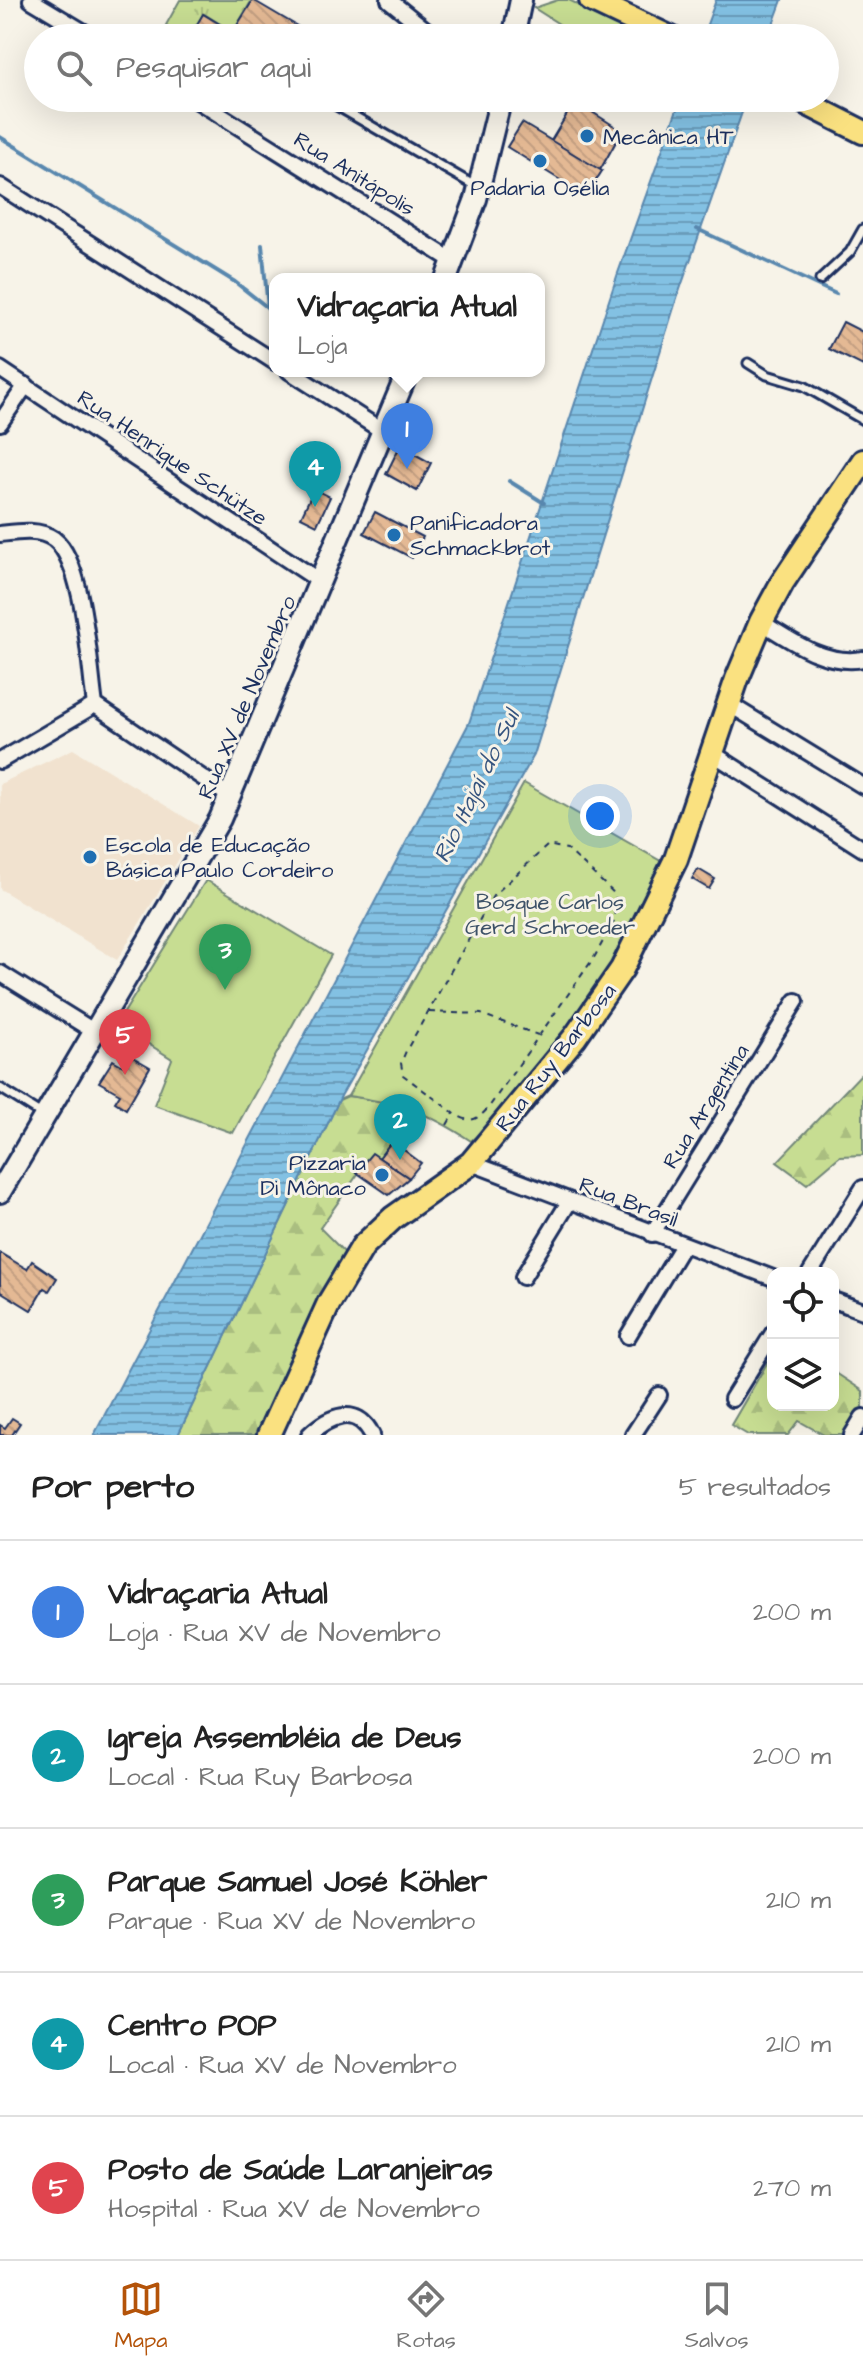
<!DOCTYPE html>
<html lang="pt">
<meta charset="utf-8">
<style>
:root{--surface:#fff;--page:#f2f2f2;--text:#222;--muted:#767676;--line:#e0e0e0;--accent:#b45309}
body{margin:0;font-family:"Architects Daughter",sans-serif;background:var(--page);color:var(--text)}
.controls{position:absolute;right:24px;bottom:24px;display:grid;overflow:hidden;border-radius:16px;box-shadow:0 8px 32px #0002}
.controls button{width:72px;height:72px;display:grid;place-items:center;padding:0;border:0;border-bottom:2px solid var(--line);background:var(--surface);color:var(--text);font:40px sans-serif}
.you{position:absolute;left:600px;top:816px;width:28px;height:28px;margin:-20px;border:6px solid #fff;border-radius:50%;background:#1a73e8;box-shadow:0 0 0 12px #1a73e833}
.badge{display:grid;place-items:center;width:52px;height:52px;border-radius:50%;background:var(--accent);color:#fff;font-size:26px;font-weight:700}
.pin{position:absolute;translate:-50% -66px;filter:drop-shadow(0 2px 4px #0008)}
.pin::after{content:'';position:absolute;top:42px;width:28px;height:24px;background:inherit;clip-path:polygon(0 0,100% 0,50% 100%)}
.popup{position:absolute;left:269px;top:273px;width:276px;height:104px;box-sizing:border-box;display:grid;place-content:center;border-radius:16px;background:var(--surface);filter:drop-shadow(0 2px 6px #0005);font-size:26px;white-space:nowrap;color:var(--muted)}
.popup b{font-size:30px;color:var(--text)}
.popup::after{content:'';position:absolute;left:50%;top:100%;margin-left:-16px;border:16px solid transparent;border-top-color:var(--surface)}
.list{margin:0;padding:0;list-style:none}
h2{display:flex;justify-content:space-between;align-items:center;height:104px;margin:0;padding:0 32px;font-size:34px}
h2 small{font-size:26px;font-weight:400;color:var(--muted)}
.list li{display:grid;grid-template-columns:52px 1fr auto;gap:24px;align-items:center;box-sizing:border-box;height:144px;padding:0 32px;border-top:2px solid var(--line)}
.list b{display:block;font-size:30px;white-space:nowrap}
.list p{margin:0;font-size:26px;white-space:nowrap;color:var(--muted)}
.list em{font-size:26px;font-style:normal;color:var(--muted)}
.icon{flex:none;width:44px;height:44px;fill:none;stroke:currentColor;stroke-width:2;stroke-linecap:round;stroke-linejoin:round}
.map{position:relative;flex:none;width:863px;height:1435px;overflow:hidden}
.search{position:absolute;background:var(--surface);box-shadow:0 8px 32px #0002;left:24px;right:24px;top:24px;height:88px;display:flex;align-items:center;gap:20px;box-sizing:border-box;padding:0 28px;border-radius:44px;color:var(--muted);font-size:30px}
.sheet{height:824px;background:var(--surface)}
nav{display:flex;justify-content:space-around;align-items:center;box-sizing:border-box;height:112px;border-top:2px solid var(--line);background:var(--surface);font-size:22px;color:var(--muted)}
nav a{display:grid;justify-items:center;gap:4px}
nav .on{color:var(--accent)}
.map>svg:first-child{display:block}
.built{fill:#f1e2cf}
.grass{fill:url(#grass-tufts);stroke:#718678;stroke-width:2}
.forest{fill:url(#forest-firs);stroke:#718678;stroke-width:2}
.green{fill:#c7dd92;stroke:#718678;stroke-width:2}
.water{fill:url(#water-rules);stroke:#5987ae;stroke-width:2}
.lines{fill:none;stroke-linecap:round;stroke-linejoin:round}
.stream{stroke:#5987ae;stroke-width:4}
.building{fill:url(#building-back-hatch);stroke:#1b2f5e;stroke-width:2}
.service-casing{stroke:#1b2f5e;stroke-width:13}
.minor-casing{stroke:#1b2f5e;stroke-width:20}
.secondary-casing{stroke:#1b2f5e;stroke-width:26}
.primary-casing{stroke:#1b2f5e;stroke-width:28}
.path{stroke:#1b2f5e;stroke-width:2;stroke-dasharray:6 6;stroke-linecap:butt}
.service{stroke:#f7f3e8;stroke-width:7}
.minor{stroke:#f7f3e8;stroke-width:14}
.secondary{stroke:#f7f3e8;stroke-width:20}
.primary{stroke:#fae180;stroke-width:22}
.poi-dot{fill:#1f6fb2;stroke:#f7f3e8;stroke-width:3}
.labels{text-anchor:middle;stroke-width:6;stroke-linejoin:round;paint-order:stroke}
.poi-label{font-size:22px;fill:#1b2f5e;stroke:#f7f3e8;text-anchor:start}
.street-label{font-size:22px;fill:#1b2f5e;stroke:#f7f3e8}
.park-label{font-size:22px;fill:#3d5268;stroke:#f7f3e8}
.water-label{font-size:24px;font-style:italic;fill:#35547f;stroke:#f7f3e8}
</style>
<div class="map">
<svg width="863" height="1435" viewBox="0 0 863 1435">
<defs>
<pattern id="grass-tufts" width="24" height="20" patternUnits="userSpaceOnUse" patternTransform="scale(2)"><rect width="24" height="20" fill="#c7dd92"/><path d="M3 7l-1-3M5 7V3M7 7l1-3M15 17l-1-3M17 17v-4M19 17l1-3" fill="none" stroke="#aabe80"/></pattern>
<pattern id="forest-firs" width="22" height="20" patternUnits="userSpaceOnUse" patternTransform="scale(2)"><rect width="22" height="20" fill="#c7dd92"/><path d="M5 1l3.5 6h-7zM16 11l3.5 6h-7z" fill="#aabe80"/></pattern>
<pattern id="water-rules" width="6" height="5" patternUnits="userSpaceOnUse" patternTransform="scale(2)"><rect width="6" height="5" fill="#83c1e3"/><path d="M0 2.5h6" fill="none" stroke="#6a9dbb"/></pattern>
<pattern id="building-back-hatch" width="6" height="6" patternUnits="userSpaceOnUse" patternTransform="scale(2)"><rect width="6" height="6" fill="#e4b994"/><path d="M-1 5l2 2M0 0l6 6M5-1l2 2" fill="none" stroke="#c39f82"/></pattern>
</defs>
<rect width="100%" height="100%" fill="#f7f3e8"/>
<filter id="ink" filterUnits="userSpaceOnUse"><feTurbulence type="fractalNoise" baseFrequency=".0125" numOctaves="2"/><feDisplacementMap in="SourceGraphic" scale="16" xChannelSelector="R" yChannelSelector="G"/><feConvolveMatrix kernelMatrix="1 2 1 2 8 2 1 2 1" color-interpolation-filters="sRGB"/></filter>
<g filter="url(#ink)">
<!-- built -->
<path class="built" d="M73,749L199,826L117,960L0,889V784Z"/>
<!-- grass -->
<path class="grass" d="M180,0H252L233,32L204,14L189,38L166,25Z"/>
<!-- forest -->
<g class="forest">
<path d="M863,1072V1155L840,1156L807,1184L777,1162Z"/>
<path d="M348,1096L402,1104L382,1131L392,1141L379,1158L372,1154L320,1228L348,1256L259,1435H178L339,1100Z"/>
<path d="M773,1353V1405H833V1371L863,1391V1411L849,1435H824L799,1421L788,1435H748L731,1425Z"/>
</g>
<!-- green -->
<g class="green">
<path d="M558,0H569L643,37L581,38L534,8Z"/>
<path d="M524,783L671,867L641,930L524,1093L471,1141C426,1111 402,1104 348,1096Z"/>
<path d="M206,880L331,955L233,1133L154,1105L172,1059L117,1024Z"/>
</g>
<!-- water -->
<g class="water">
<path d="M716,0H782L768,38H702Z"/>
<path d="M681,98H747L677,298L534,755L341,1096L178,1435H94L469,723L618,273Z"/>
</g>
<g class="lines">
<!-- stream -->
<g class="stream">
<path d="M0,137L235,282L268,308"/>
<path d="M697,229L836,294"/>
<path d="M262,245L268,308L275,318"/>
<path d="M509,481L544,503"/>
</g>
</g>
<!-- building -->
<g class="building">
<path d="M253,0L309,33L306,38H189L203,14L233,32Z"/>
<path d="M575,101L622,131L600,170L551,141Z"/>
<path d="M522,123L602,171L586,196L507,147Z"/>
<path d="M843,322L863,332V366L829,349Z"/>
<path d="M400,446L431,463L417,491L386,474Z"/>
<path d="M314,489L330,497L317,525L301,517Z"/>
<path d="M375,512L423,537L412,558L364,533Z"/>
<path d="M698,869L715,879L709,889L692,879Z"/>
<path d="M131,1056L150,1067L126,1109L115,1102L120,1094L99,1082L113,1060L125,1067Z"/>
<path d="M392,1141L421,1163L409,1178L379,1158Z"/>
<path d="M372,1153L409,1178L389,1195L356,1172Z"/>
<path d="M0,1253L27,1269L32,1261L57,1278L49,1291L44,1288L31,1310L0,1291Z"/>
<path d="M12,1418L20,1423L12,1435H0V1425L5,1428Z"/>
</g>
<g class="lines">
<!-- service casing -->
<g class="service-casing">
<g id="service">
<path d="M323,98L477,187"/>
<path d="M820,280L850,252L863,229"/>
<path d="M748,363L767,375L804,386L863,420"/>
<path d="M0,1088L43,1115"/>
</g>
</g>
<!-- minor casing -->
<g class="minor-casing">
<g id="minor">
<path d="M31,0L94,38"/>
<path d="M389,0L436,38"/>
<path d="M193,98L453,261"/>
<path d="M0,186L275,362"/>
<path d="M0,369L321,582"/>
<path d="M289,371L384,432"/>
<path d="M0,423L26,385"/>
<path d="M0,534C17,532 39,528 54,539C85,563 89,666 95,705L231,797"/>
<path d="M761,622C792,641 825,666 863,659"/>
<path d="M729,704L863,786"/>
<path d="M712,753L863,849"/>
<path d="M0,761L95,705"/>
<path d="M0,973L95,1032"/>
<path d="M471,1163L773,1278"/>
<path d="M652,1234L796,1001"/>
<path d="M810,1273L863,1188"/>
<path d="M523,1277L569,1202"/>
<path d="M833,1300L863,1311"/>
<path d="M628,1336L683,1245"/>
<path d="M732,1399L773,1333"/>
<path d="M309,1435C329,1416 357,1404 372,1435"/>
<path d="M633,1435L659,1395"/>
<path d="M852,1435L863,1417"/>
</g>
</g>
<!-- secondary casing -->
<g class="secondary-casing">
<g id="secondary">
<path d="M513,38L521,0"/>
<path d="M446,279L476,199L501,98"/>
<path d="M0,1192L220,819L408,371"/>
</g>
</g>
<!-- primary casing -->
<g class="primary-casing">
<g id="primary">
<path d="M591,0L671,38"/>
<path d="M796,98L863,132"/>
<path d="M269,1435L329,1303L363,1246L393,1218L471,1163L575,1037L622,969L676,859L737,679L761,622L782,583L863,461"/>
</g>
</g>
<!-- path -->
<g class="path">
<path d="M429,1012L481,1014L538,1035"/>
<path d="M447,1125L454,1113L403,1075L401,1063L406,1051L493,896L548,845L567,849L616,895L614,921L595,956L489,1107C477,1121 469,1124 454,1113"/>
</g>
<!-- service -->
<use href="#service" class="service"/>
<!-- minor -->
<use href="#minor" class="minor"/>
<!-- secondary -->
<use href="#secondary" class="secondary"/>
<!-- primary -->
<use href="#primary" class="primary"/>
</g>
</g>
<!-- markers -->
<g class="poi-dot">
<circle cx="587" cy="136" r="8"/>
<circle cx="540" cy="161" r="8"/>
<circle cx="394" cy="535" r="8"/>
<circle cx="90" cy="857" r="8"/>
<circle cx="382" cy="1175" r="8"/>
</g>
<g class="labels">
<!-- poi labels -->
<g class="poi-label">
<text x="603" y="144">Mecânica HT</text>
<text x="540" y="195" text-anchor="middle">Padaria Osélia</text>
<text x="410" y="530">Panificadora<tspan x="410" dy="25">Schmackbrot</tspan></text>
<text x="106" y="852">Escola de Educação<tspan x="106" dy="25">Básica Paulo Cordeiro</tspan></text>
<text x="366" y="1170" text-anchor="end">Pizzaria<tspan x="366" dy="25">Di Mônaco</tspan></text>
</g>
<!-- street labels -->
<g class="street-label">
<text transform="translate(355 173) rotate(32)" y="8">Rua Anitápolis</text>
<text transform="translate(173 457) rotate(34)" y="8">Rua Henrique Schütze</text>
<text transform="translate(246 697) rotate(-67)" y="8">Rua XV de Novembro</text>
<text transform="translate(555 1057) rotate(-52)" y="8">Rua Ruy Barbosa</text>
<text transform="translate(705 1106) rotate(-58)" y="8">Rua Argentina</text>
<text transform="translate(629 1201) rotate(21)" y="8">Rua Brasil</text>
</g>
<!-- park labels -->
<g class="park-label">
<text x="550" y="909">Bosque Carlos<tspan x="550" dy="25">Gerd Schroeder</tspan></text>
</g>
<!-- water labels -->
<g class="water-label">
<text transform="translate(476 786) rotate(-64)" y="8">Rio Itajaí do Sul</text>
</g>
</g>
</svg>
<div class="controls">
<button><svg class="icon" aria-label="locate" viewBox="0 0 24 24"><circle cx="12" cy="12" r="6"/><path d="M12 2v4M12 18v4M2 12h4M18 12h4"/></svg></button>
<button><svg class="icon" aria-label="layers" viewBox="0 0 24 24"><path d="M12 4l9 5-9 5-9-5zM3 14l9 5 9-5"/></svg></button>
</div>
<div class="you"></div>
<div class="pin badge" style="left:407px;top:469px;background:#3f7fe0">1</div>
<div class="popup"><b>Vidraçaria Atual</b>Loja</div>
<div class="pin badge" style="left:400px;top:1160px;background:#0f9aa8">2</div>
<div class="pin badge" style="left:225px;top:990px;background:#2e9e5b">3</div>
<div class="pin badge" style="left:315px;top:507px;background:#0f9aa8">4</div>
<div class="pin badge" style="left:125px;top:1075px;background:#e0444e">5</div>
<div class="search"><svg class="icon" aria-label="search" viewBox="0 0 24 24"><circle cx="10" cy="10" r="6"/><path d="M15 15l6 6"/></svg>Pesquisar aqui</div>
</div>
<section class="sheet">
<h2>Por perto<small>5 resultados</small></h2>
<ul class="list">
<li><span class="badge" style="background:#3f7fe0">1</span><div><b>Vidraçaria Atual</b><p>Loja · Rua XV de Novembro</p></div><em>200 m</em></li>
<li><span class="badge" style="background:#0f9aa8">2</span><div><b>Igreja Assembléia de Deus</b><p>Local · Rua Ruy Barbosa</p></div><em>200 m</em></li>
<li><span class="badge" style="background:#2e9e5b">3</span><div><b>Parque Samuel José Köhler</b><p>Parque · Rua XV de Novembro</p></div><em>210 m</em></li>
<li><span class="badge" style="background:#0f9aa8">4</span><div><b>Centro POP</b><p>Local · Rua XV de Novembro</p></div><em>210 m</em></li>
<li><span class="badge" style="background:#e0444e">5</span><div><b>Posto de Saúde Laranjeiras</b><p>Hospital · Rua XV de Novembro</p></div><em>270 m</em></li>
</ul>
</section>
<nav>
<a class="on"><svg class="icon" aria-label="map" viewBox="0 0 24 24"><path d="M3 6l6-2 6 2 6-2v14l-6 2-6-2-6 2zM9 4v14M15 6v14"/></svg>Mapa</a>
<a><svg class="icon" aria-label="directions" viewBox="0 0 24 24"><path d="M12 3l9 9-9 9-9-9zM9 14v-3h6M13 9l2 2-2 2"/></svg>Rotas</a>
<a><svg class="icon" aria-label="saved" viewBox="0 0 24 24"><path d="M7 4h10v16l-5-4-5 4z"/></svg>Salvos</a>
</nav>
